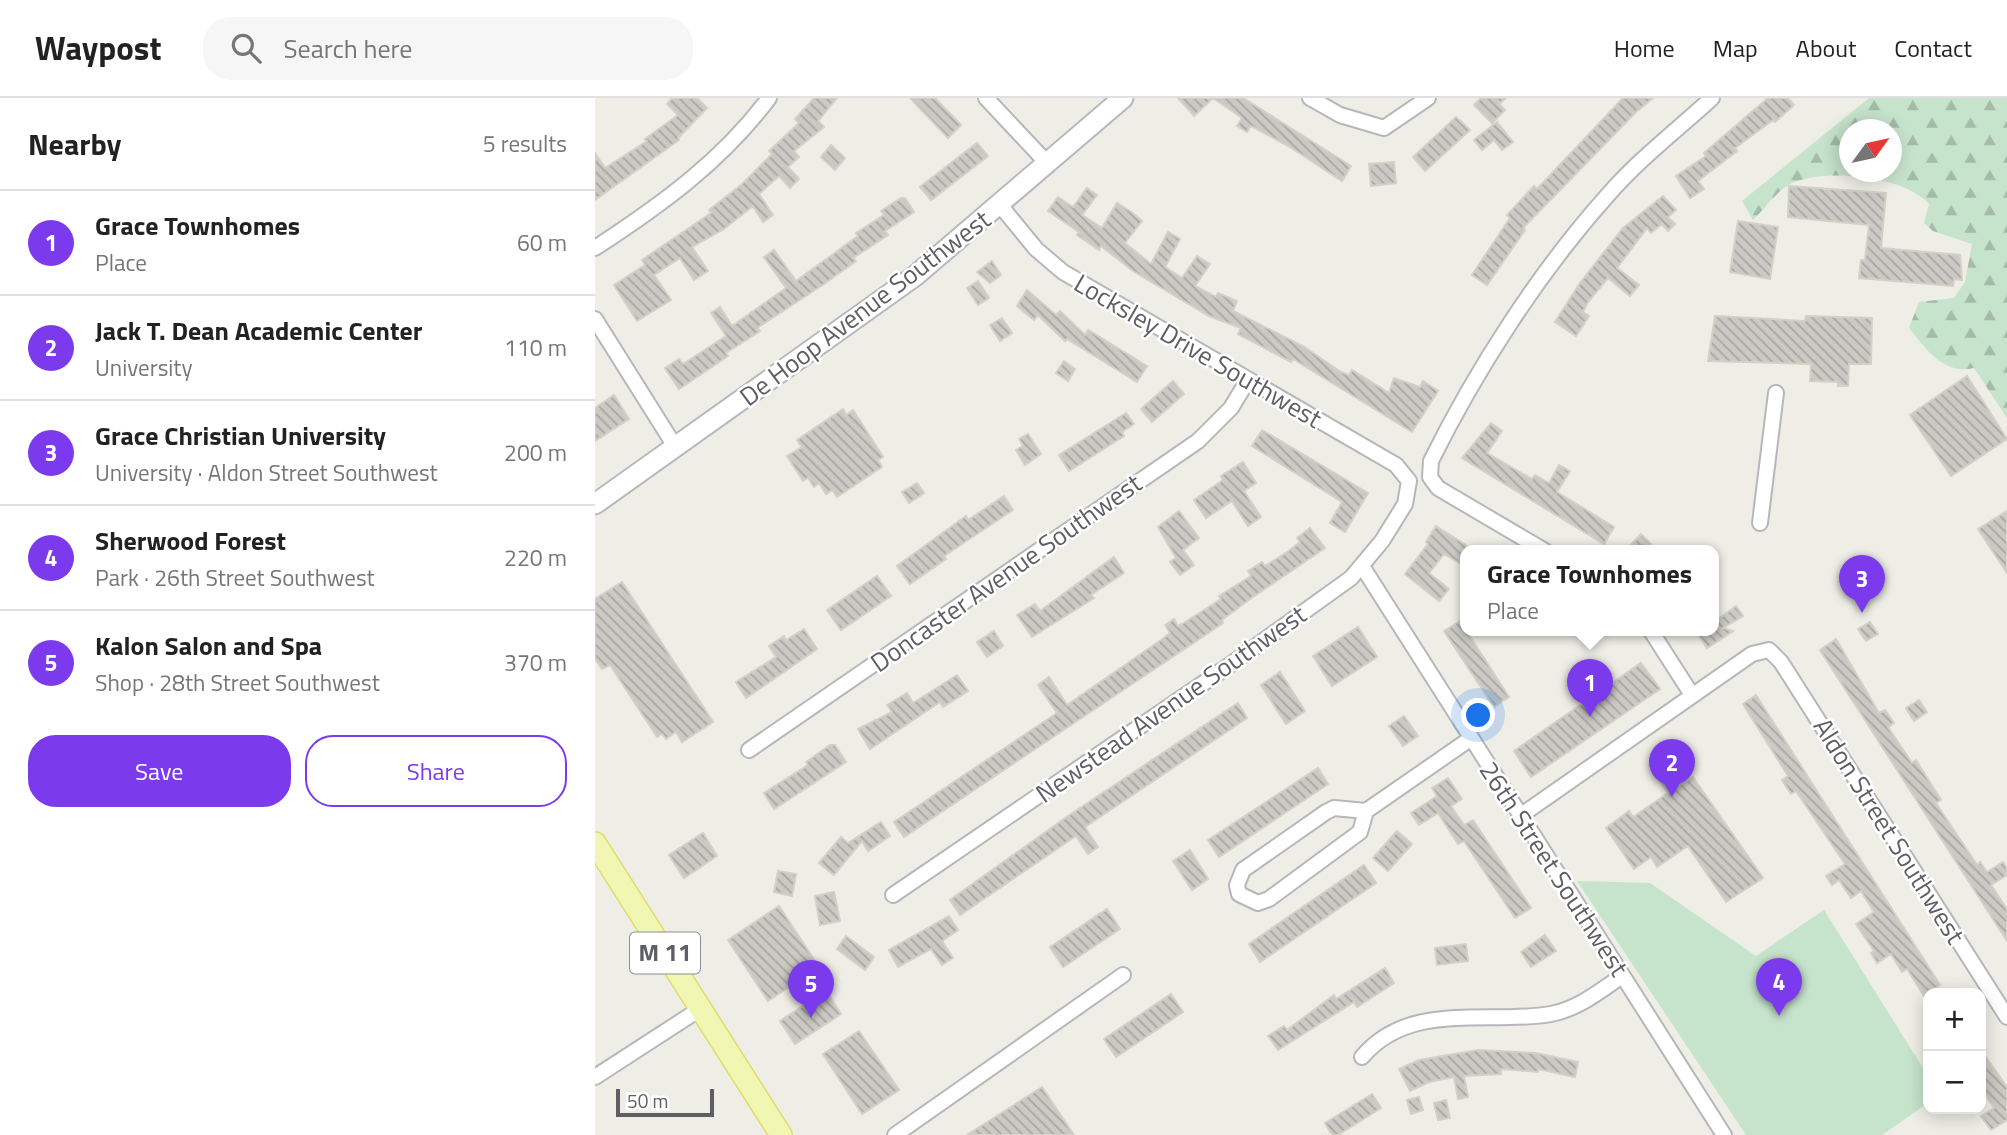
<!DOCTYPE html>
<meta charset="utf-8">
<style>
:root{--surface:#fff;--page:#f6f6f6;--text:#222;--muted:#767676;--line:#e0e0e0;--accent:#7c3aed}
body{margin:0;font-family:"Titillium Web",sans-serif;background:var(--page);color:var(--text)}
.controls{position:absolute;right:21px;bottom:21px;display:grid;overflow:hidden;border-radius:14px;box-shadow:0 4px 18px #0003}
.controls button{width:63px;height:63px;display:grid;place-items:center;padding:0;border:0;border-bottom:2px solid var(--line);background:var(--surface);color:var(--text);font:35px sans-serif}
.compass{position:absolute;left:1244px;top:21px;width:63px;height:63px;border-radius:50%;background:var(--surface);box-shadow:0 4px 18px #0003;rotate:57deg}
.scale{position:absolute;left:21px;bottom:18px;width:98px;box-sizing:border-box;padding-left:7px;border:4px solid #5e5f65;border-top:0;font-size:19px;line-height:24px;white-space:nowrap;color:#5e5f65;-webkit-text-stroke:5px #fff;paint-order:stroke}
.you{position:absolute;left:884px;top:618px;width:24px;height:24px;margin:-18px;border:5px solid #fff;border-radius:50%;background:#1a73e8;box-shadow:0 0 0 10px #1a73e833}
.badge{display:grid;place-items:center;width:46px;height:46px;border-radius:50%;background:var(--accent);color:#fff;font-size:23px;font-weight:700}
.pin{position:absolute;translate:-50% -58px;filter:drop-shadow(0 2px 4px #0008)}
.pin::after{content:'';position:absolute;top:37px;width:24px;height:21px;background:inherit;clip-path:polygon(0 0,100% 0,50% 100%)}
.popup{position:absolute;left:865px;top:447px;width:259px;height:91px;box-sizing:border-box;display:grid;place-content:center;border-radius:14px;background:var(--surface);filter:drop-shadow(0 2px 5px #0005);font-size:23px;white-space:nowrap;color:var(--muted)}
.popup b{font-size:26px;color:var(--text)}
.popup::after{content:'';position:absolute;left:50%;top:100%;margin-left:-14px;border:14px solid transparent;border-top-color:var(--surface)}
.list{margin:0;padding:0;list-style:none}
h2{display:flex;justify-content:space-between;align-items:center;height:91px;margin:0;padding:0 28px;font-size:30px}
h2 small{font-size:23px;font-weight:400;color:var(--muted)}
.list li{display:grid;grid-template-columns:46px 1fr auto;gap:21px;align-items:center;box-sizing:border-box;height:105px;padding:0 28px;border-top:2px solid var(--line)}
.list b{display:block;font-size:26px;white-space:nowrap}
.list p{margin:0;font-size:23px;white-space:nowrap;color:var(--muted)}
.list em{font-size:23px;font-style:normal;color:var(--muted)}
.actions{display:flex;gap:14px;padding:21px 28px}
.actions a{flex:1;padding:16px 0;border:2px solid var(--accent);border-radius:28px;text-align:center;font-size:24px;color:var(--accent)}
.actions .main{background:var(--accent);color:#fff}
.icon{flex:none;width:38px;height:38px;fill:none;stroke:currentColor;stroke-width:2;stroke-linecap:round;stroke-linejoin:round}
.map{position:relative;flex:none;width:1412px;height:1037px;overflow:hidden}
header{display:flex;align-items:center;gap:42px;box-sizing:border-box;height:98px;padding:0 35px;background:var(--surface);border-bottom:2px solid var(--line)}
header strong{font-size:33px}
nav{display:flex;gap:38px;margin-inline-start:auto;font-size:24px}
.search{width:490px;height:63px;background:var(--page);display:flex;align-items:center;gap:18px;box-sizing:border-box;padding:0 24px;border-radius:28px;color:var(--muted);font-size:26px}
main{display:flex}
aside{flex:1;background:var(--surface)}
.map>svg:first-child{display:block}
.green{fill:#c6e3cc}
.forest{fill:url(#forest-firs);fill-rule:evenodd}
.building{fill:url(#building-back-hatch);stroke:#d2d1c5;stroke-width:2}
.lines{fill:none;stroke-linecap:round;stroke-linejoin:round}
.street-casing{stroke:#b6b7bb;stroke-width:18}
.secondary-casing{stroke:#b7b8be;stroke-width:23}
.primary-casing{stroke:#e2db6b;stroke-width:24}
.street{stroke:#fff;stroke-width:14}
.secondary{stroke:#fff;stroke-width:19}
.primary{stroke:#f2f6b3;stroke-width:21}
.labels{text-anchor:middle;stroke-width:5;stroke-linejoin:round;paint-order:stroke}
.shield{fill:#fff;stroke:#8e8f93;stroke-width:2}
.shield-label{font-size:24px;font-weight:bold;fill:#5e5f65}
.street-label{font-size:26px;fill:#5e5f65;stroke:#fff}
</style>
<header>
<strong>Waypost</strong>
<div class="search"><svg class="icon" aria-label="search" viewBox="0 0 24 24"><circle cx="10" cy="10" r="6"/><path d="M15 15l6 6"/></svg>Search here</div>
<nav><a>Home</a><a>Map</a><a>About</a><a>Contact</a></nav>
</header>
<main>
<aside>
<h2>Nearby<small>5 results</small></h2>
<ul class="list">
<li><span class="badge">1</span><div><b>Grace Townhomes</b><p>Place</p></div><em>60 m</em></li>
<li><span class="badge">2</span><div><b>Jack T. Dean Academic Center</b><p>University</p></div><em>110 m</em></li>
<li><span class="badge">3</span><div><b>Grace Christian University</b><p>University · Aldon Street Southwest</p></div><em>200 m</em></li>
<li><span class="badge">4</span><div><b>Sherwood Forest</b><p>Park · 26th Street Southwest</p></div><em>220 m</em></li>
<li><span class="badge">5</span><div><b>Kalon Salon and Spa</b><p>Shop · 28th Street Southwest</p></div><em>370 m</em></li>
</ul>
<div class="actions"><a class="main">Save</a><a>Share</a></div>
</aside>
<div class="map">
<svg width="1412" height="1037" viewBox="0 0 1412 1037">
<defs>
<pattern id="forest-firs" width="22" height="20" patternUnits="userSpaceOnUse" patternTransform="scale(1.75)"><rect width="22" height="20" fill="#c6e3cc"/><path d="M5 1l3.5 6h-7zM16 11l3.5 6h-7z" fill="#a4bba9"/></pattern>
<pattern id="building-back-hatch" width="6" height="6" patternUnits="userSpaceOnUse" patternTransform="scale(1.75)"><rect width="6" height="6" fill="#cac9c3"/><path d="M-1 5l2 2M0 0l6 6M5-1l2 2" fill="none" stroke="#a7a6a2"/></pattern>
</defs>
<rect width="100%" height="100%" fill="#eeeee6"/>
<!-- green -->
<path class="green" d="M982,783L1055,785L1161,858L1229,812L1333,978V1005L1287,1037H1151Z"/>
<!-- forest -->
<path class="forest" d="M1274,0H1412V320L1379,270C1348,277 1331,251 1314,230L1324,204L1359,200L1370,184L1377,146L1338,133L1329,125L1334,106C1309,78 1232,70 1197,85C1183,91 1169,112 1158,122L1147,103ZM1254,32H1296V74H1254Z"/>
<!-- building -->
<g class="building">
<path d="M77,0H102L112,10L83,40L84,42L0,102V55L10,70L52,43L50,41L83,17L72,6Z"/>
<path d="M219,0H242L223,23L229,29L199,53L204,59L193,69L204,81L195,90L184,78L164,96L178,117L168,124L158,108L129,131L97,149L113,173L99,182L85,160L59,177L76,202L42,223L19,187L50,167L47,162L116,115L114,112L146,87L177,56L174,53L204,25L200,21Z"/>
<path d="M315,0H340L366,27L353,40Z"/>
<path d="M583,0H648L756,68L747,83L695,49L656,28L652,34L642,28L647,20L618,0L599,18Z"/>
<path d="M886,0H911L904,6L910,12L897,25L879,7Z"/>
<path d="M1028,0H1058L1041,14L928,130L930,132L892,187L877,177L915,120L912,117L939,88L942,91Z"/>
<path d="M1173,0H1193L1199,7L1180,24L1178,22L1140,50L1142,53L1103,83L1109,91L1095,100L1081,78L1111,58L1109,55Z"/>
<path d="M861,19L875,32L830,73L818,59Z"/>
<path d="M902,24L918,44L907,52L899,42L887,52L879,42Z"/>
<path d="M382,45L393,58L336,102L325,89Z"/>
<path d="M236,47L250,60L240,72L226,59Z"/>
<path d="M799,64L801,85L776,88L774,66Z"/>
<path d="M1194,88L1291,95L1286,150L1365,157L1367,182L1359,181L1358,188L1264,180L1266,162H1270L1274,127L1193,119Z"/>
<path d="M492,90L502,97L487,117L507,130L522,105L535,113L547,123L530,145L556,166L573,134L585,141L570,169L587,180L602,158L615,166L600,188L621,199L623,195L642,203L638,213L708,248L746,274L754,277L757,272L794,295L799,280L825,289L828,283L843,293L817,334L698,261L696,264L643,236L646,230L614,218L538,173L506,148L504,152L482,137L484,134L453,113L463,99L478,109Z"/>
<path d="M1068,98L1081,112L1073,119L1080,126L1073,133L1067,126L1056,135L1052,130L1022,170L1044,187L1035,198L1013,180L993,204L988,214L994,218L981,238L960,224L985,185L1028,130Z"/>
<path d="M306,100H310L319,114L290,133L293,137L258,160L261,163L229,186L162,230L165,233L131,255L133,258L84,291L70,270L84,261L88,266L131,238L116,215L125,209L137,228L191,190L169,159L179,152L201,183L263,138L261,135L289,117L286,113Z"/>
<path d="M1143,123L1183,129L1175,181L1135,174Z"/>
<path d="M397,163L406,177L395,185L382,174Z"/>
<path d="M383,183L394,200L383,207L372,190Z"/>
<path d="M432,192L461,217L465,213L490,237L493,232L552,268L542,284L472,241L470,243L443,217L439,222L422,208Z"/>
<path d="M1120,218L1210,223L1211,218L1277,220L1276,266H1254L1253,288H1243V284L1215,283L1216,266L1113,263Z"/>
<path d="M407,220L417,235L405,243L395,227Z"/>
<path d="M469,263L480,271L473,283L461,275Z"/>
<path d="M1372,278L1412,341L1356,378L1315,317Z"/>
<path d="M578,283L589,296L557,324L546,311Z"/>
<path d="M19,297L34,321L0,343V310Z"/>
<path d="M248,311L251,317L258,312L288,359L283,362L287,369L242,399L237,392L231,396L224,385L219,389L213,380L208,383L192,358L207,349L202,342Z"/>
<path d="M531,315L539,326L527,334L529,338L474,373L464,357Z"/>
<path d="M896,325L907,333L892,355L937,381L940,377L954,385L964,367L975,373L962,394L1019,429L1009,446L867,360Z"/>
<path d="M667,332L773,395L750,434L735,425L747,404L657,348Z"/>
<path d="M433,336L446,356L430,367L421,352L428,348L424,341Z"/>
<path d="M648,364L661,385L649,393L666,419L653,428L637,403L611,420L599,402L628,382L626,378Z"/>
<path d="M322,385L329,395L314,405L307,394Z"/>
<path d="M409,398L418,412L349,458L351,461L315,486L302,468L371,418L373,422Z"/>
<path d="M584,413L604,440L588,452L599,467L585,477L575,464L581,460L563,429Z"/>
<path d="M1412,413V475L1383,431Z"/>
<path d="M841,428L871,447V469L849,456L834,475L854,491L844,503L810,476L833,446L831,444Z"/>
<path d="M715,430L730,450L655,501L627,522L628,525L309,739L299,724L462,615L443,587L454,579L472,607L566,542L575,535L570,527L579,521L583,528L587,526L626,501L624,498L656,478L653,473L667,464L670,468L692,454L705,444L702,440Z"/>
<path d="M1046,436L1056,446L1050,453H1030Z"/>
<path d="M519,459L529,475L496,497L499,500L437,539L422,517L440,506L445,513Z"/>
<path d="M282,478L296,498L246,532L232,512Z"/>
<path d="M27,484L118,624L87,644L81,634L71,641L67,636L62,639L15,567L7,571L0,561V501Z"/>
<path d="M1141,508L1148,518L1128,530L1138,533L1112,550L1101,533H1119V517L1122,522Z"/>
<path d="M865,523L914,599L899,609L849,533Z"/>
<path d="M1275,524L1283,536L1271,543L1263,531Z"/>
<path d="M763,529L782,559L737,588L718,558Z"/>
<path d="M209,531L222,551L151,600L141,584L181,559L174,548L189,538L191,542Z"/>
<path d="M399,533L408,548L392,559L382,544Z"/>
<path d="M1241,541L1284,615L1290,612L1299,625L1293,629L1317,665L1321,662L1346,702L1341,705L1382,767L1385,764L1392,774L1408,764L1412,770V777L1396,787L1412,811V843L1225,552Z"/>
<path d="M1046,565L1065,591L936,679L919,653Z"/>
<path d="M685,574L710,613L691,626L666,587Z"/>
<path d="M362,577L373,593L348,609L345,604L275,651L263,631L297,614L292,607L312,595L318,605Z"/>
<path d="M1161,597L1345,887L1329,898L1312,871L1307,874L1296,856L1282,865L1276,855L1279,853L1261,826L1279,814L1266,793L1256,800L1244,782L1237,787L1231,778L1250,766L1201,693L1196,696L1187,682L1193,678L1148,606Z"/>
<path d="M1324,602L1332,614L1319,623L1311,610Z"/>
<path d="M643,605L652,620L490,729L503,749L493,756L481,738L365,817L355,802L473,718Z"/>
<path d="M809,618L823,638L808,648L794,628Z"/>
<path d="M235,647H240L251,664L179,711L169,695L213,667L211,664Z"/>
<path d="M723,670L733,686L624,759L613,742Z"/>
<path d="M1074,673L1084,688L1098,679L1168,780L1131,804L1093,748L1062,769L1056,759L1039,771L1011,730L1034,713L1038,719L1073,695L1063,680Z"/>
<path d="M853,680L867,701L856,708L869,727L878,722L936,810L920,820L869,743L863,746L843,715L824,727L816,715L842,698L837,690Z"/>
<path d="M286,724L295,738L273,753L267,743L239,777L224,765L246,739L253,745Z"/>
<path d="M802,733L817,746L793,773L778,760Z"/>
<path d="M108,735L122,758L89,780L74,757Z"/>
<path d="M595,752L613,781L597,792L578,763Z"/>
<path d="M769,767L781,785L665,864L654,846Z"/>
<path d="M183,773L201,776L197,798L179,794Z"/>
<path d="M239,794L245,823L225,827L220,798Z"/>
<path d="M184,808L224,869L173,903L133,842Z"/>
<path d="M512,811L525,831L468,869L455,849Z"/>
<path d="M354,818L363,832L347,843L358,860L347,867L336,851L303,869L294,852Z"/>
<path d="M950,837L961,853L936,869L926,854Z"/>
<path d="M251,838L279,859L270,872L242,851Z"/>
<path d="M871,846L873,863L842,867L840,850Z"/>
<path d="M790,870L799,885L762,909L759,904L683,952L673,938L689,928L692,932L739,897L741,901Z"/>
<path d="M231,893L246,916L200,946L185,923Z"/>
<path d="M576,896L588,914L521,959L509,941Z"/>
<path d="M264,933L304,992L267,1016L228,956Z"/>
<path d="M883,952L941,955L983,964L980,979L943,971V974L906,971V976L869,978L873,999L863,1001L859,979L834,984L815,993L804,971L824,962Z"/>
<path d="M1386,952L1412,989V1022L1396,1032L1386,1018L1399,1010L1386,991Z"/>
<path d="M447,989L479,1037H372Z"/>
<path d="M777,996L786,1010L743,1037H737L730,1025Z"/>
<path d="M824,999L828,1012L816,1016L812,1002Z"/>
<path d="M851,1002L855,1020L843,1022L839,1005Z"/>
</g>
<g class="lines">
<!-- street casing -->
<g class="street-casing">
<g id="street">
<path d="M391,0L453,66"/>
<path d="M715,0L745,17L789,30L833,0"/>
<path d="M0,150C66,107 127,63 174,0"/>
<path d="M0,221L81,350"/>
<path d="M1165,425L1181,295"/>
<path d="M950,453L843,390L835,379L836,363C881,272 944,174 1012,98C1043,62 1082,32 1117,0"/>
<path d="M767,468L1129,1037"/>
<path d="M1056,533L1097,597"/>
<path d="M154,652L603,343L636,310L653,282"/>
<path d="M771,713L765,734L674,801L663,805L644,796L642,787L648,772L731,714L739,710L771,713L875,641"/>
<path d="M925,718L1157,556L1174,552L1186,564L1412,919"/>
<path d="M298,797L632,569L756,480L787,443L810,406L814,383L801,367L468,174L441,151L405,107"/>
<path d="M767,959C815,902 893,927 956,916C983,911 1005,893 1027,878"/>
<path d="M0,979L105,911"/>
<path d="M300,1037L528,877"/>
</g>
</g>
<!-- secondary casing -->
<g class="secondary-casing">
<path id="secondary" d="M0,406L320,178L528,0"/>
</g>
<!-- primary casing -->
<g class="primary-casing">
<path id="primary" d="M0,745L186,1037"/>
</g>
<!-- street -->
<use href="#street" class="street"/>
<!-- secondary -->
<use href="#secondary" class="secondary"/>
<!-- primary -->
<use href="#primary" class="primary"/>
</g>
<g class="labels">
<!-- shield labels -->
<rect class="shield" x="35" y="834.5" width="70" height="41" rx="5"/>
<g class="shield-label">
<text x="70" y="863">M 11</text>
</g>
<!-- street labels -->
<g class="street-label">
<text transform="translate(270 210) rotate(-37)" y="9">De Hoop Avenue Southwest</text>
<text transform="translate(603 253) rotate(30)" y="9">Locksley Drive Southwest</text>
<text transform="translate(411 475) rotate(-35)" y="9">Doncaster Avenue Southwest</text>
<text transform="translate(576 606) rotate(-35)" y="9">Newstead Avenue Southwest</text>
<text transform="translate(1294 733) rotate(58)" y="9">Aldon Street Southwest</text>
<text transform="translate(959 771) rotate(57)" y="9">26th Street Southwest</text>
</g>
</g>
</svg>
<div class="controls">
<button>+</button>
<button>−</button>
</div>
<svg class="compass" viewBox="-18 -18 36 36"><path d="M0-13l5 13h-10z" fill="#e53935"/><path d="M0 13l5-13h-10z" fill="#767676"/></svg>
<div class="scale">50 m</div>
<div class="you"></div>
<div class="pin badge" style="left:995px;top:619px">1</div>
<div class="popup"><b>Grace Townhomes</b>Place</div>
<div class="pin badge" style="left:1077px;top:699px">2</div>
<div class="pin badge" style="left:1267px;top:515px">3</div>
<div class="pin badge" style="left:1184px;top:918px">4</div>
<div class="pin badge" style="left:216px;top:920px">5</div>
</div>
</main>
